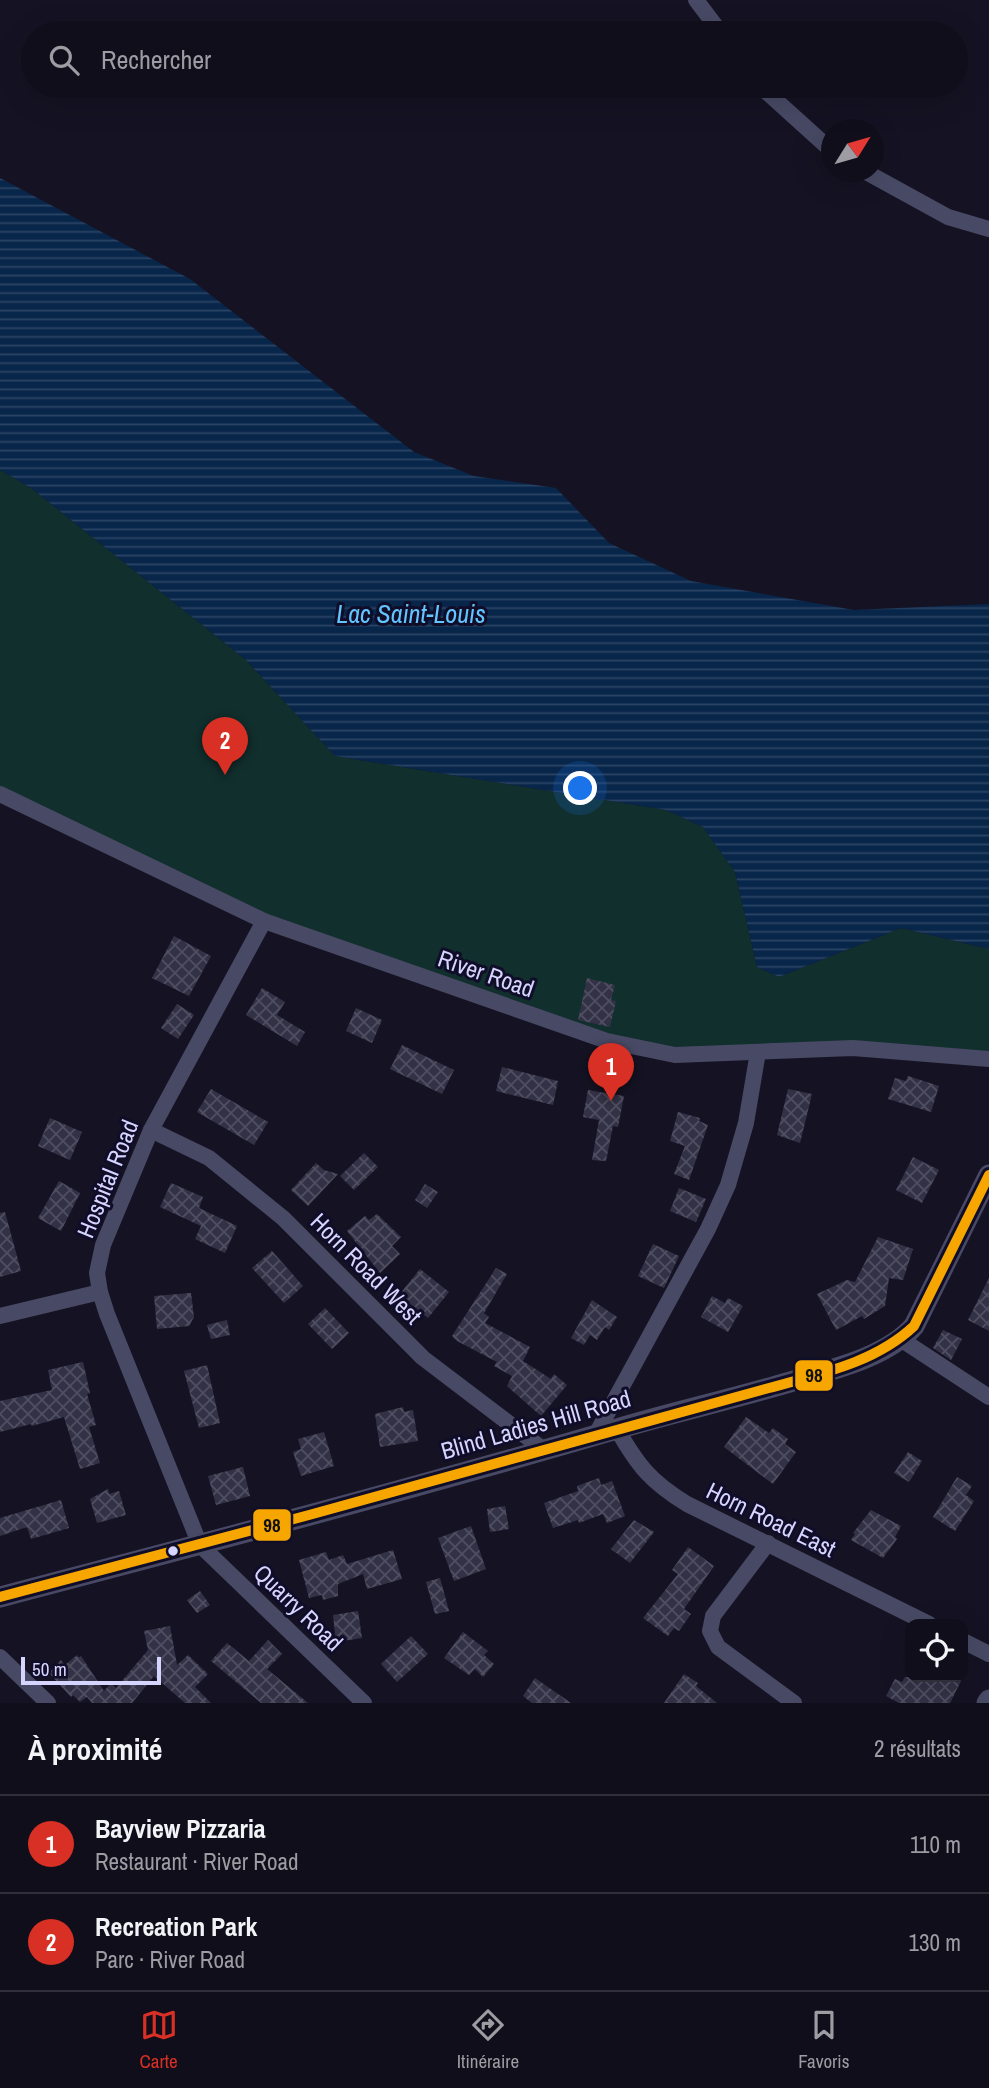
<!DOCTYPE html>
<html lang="fr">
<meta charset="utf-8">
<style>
:root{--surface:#100e1a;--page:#191723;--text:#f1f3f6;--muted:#9c9ca2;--line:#302e39;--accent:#d93025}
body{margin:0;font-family:"Archivo Narrow",sans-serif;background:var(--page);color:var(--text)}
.controls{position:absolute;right:21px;bottom:21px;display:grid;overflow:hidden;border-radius:14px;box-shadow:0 7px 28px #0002}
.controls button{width:63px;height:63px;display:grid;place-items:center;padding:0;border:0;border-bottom:2px solid var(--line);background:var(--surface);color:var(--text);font:35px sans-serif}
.compass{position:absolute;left:821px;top:119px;width:63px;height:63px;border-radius:50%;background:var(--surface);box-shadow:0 7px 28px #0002;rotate:53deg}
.scale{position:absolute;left:21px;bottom:18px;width:140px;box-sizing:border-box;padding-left:7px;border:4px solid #d6d5ff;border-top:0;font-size:19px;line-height:24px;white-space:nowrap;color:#d6d5ff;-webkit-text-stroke:5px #100d29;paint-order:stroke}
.you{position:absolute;left:581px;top:789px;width:24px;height:24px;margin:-18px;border:5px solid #fff;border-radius:50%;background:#1a73e8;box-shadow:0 0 0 10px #1a73e833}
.badge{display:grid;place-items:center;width:46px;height:46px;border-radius:50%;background:var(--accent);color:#fff;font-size:23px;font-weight:700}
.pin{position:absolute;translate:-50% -58px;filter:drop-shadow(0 2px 4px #0008)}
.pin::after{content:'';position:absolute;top:37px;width:24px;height:21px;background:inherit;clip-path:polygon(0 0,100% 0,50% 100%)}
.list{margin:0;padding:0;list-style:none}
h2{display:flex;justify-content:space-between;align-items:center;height:91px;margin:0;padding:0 28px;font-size:30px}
h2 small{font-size:23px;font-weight:400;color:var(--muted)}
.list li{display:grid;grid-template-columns:46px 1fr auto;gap:21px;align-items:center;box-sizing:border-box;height:98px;padding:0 28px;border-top:2px solid var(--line)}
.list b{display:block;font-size:26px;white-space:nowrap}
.list p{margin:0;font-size:23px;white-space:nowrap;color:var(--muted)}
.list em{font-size:23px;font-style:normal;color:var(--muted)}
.icon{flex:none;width:38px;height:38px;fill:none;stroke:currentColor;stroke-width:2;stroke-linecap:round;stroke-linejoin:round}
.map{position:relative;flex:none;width:989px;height:1703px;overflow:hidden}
.search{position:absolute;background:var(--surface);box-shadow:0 7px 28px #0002;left:21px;right:21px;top:21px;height:77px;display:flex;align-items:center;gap:18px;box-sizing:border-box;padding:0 24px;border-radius:38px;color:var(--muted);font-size:26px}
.sheet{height:287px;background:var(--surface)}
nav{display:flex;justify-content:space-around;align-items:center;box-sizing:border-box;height:98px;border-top:2px solid var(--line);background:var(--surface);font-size:19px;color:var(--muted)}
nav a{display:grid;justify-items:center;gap:4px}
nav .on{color:var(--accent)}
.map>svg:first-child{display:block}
.green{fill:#112f2d}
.water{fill:url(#water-rules)}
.building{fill:url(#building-cross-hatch)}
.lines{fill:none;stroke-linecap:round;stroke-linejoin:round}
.minor{stroke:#484964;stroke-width:16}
.tertiary{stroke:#484964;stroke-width:21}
.bus-1-casing{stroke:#100d29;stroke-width:16}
.bus-1{stroke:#f7a600;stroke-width:10}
.bus-dot{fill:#d6d5ff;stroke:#100d29;stroke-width:2.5}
.labels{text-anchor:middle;stroke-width:6;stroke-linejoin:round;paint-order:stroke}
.street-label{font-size:24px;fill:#d6d5ff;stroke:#100d29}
.water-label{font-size:26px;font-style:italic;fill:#63c5ff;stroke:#100d29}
.line-badge{stroke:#100d29;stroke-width:2.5}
.pale-badge-label{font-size:19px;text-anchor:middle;font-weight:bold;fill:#111}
</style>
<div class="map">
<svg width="989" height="1703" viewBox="0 0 989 1703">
<defs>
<pattern id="water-rules" width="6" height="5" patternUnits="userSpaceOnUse" patternTransform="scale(1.75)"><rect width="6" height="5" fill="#08254a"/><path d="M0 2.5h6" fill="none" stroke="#2b4465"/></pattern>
<pattern id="building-cross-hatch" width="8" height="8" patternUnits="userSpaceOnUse" patternTransform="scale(1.75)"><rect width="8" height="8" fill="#333145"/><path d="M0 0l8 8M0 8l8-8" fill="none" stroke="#504e61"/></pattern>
</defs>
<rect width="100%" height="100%" fill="#151323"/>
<!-- green -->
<path class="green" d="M0,470L31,488L246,660L335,756L666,810L703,827L735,872L757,967L779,977L901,928L989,949V1059L853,1048L675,1055L264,921L0,794Z"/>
<!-- water -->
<path class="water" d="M0,178L190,279L414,452L474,476L556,488L609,543L691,581L854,610L989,604V949L901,928L779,977L757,967L735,872L703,827L666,810L335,756L246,660L31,488L0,470Z"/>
<!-- building -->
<g class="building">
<path d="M174,936L211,956L189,996L152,978Z"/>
<path d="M587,978L615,985L611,1000L616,1001L610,1027L578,1020Z"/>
<path d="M262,988L285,1002L277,1015L305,1032L297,1046L246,1015Z"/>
<path d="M177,1004L194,1015L178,1039L161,1028Z"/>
<path d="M356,1008L382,1020L372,1043L346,1031Z"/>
<path d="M402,1045L454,1070L442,1094L390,1069Z"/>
<path d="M502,1067L558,1081L553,1105L496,1091Z"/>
<path d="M908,1076L939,1086L931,1112L888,1099L895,1078L906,1081Z"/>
<path d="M211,1089L268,1122L254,1145L197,1112Z"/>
<path d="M788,1089L812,1094L800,1143L777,1135Z"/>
<path d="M588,1090L624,1096L618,1127L613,1126L606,1161L592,1160L599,1120L583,1117Z"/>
<path d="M678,1112L700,1118L699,1121L708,1125L689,1180L674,1174L685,1146L670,1141Z"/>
<path d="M50,1118L82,1132L70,1160L38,1146Z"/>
<path d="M364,1153L378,1167L354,1190L340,1176Z"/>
<path d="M913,1157L939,1170L922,1203L896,1190Z"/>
<path d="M316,1163L324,1170L338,1174L308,1206L291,1190Z"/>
<path d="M59,1181L80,1193L61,1231L38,1218Z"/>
<path d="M171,1183L203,1197L199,1208L237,1226L225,1253L195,1239L201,1226L160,1207Z"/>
<path d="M425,1184L438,1192L427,1208L415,1200Z"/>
<path d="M679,1188L706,1199L696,1222L670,1211Z"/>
<path d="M5,1212L21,1271L0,1277V1213Z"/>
<path d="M377,1214L401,1237L392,1246L400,1254L380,1273L347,1231L365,1216L369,1220Z"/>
<path d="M878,1237L913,1249L903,1280L889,1278L885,1306L864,1319L862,1316L836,1330L817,1294L847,1280L855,1282Z"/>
<path d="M653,1244L679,1256L664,1288L638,1276Z"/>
<path d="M272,1251L303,1286L284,1303L252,1268Z"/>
<path d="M496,1268L507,1274L484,1313L489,1317L485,1323L530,1347L523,1361L551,1379L554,1374L567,1385L541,1416L507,1386L512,1376L494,1366L497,1362L457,1341L452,1336Z"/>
<path d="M420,1269L449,1292L428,1318L399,1295Z"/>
<path d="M989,1278V1331L968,1320Z"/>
<path d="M191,1293L194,1317L189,1326L157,1329L154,1296Z"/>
<path d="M712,1296L725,1303L728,1298L743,1306L728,1332L701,1317Z"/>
<path d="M592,1300L617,1317L609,1330L605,1327L597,1340L590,1335L584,1345L571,1338Z"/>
<path d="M325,1308L349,1333L332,1349L308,1324Z"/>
<path d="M227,1320L230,1335L211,1339L207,1325Z"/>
<path d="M943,1330L962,1339L951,1360L933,1348Z"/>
<path d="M83,1362L90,1393L87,1394L96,1425L89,1427L100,1463L80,1469L64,1417L32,1426L31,1424L0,1432V1401L52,1390L48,1370Z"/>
<path d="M207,1365L220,1423L199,1428L184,1371Z"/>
<path d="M403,1407L404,1412L413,1410L418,1441L380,1447L375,1414Z"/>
<path d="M746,1417L769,1433L773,1428L788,1439L785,1444L796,1452L773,1484L724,1447Z"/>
<path d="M324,1432L334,1466L301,1476L293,1452L301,1449L298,1439Z"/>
<path d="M908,1452L922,1461L909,1482L894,1473Z"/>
<path d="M243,1467L250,1496L216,1505L208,1476Z"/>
<path d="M957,1477L972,1486L966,1495L974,1501L955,1531L933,1517Z"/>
<path d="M599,1478L601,1485L612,1481L625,1516L607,1523L603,1514L579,1523L578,1520L553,1528L544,1503L578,1491L577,1486Z"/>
<path d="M108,1489L109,1494L119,1491L126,1515L97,1523L90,1499Z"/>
<path d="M61,1500L69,1528L31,1539L27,1527L0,1536V1518Z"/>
<path d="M505,1506L509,1529L490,1532L487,1509Z"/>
<path d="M871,1510L901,1526L895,1537L897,1539L883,1558L851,1540L855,1534L853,1533Z"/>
<path d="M634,1520L654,1532L630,1563L611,1549Z"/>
<path d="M471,1526L486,1569L454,1581L438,1538Z"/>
<path d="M688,1547L714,1566L684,1609L691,1614L679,1631L674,1628L668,1636L643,1618L678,1574L672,1570Z"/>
<path d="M393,1550L402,1579L367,1589L363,1574L338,1584V1596L323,1600L322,1595L309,1598L299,1560L326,1552L329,1560L343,1555L347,1564Z"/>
<path d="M440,1578L449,1611L435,1614L426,1582Z"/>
<path d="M200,1591L210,1605L197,1613L187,1600Z"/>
<path d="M358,1611L362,1638L336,1642L333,1615Z"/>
<path d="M170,1626L177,1665L188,1655L208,1674L195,1687L211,1703H185L154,1676L132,1703H92L87,1697L80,1702L73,1695L71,1697L49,1673L61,1660L65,1665L77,1655L79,1658L81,1656L104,1691L111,1683L116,1688L148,1650L144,1631Z"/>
<path d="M463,1632L488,1651L484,1655L494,1664L483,1677L475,1669L469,1675L444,1658Z"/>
<path d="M411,1636L428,1654L397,1682L381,1664Z"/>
<path d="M268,1640L282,1654L267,1669L308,1703H261L211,1661L227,1643L249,1661Z"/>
<path d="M684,1674L698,1683L696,1686L717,1703H664Z"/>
<path d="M905,1677H963L950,1703H899L886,1696L895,1679L902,1682Z"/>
<path d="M535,1678L571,1703H532L523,1696Z"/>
</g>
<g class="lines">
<!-- minor -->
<g class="minor">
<path d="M696,0L721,33"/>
<path d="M760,86L832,151"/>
<path d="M866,172L948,217L989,229"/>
<path d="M0,794L264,921L607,1041L675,1055L853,1048L989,1059"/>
<path d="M264,921L151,1130L103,1245L97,1273L100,1292L107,1314L200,1545L364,1703"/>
<path d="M151,1130L209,1158L283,1218L423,1358L544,1450"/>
<path d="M0,1316L100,1292"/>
<path d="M902,1340L989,1397"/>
<path d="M617,1429C638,1466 651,1482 687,1504L929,1624"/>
<path d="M595,1436L708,1229L728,1185L746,1123L758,1052"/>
<path d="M768,1543L713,1616L710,1631L718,1647L794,1703"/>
<path d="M963,1641L989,1654"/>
<path d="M0,1657L48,1703"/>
</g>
<!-- tertiary -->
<g class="tertiary">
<path d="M0,1597C206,1543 412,1489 617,1429C674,1412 733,1399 790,1382C830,1370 886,1358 914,1326L989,1175"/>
<path d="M987,1703L989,1700"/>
</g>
<!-- bus-1 casing -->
<g class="bus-1-casing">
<path id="bus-1" d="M0,1597L309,1515L769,1388C819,1374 875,1363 914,1326L989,1175"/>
</g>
<!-- bus-1 -->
<use href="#bus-1" class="bus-1"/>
</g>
<!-- markers -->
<circle class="bus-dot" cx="173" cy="1551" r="6"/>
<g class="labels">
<!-- street labels -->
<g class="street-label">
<text transform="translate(486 974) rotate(19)" y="8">River Road</text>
<text transform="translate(108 1179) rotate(-68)" y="8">Hospital Road</text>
<text transform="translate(366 1269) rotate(45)" y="8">Horn Road West</text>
<text transform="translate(536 1425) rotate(-16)" y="8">Blind Ladies Hill Road</text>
<text transform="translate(771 1520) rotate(26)" y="8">Horn Road East</text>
<text transform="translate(298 1608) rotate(44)" y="8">Quarry Road</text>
</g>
<!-- water labels -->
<g class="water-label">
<text x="411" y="623">Lac Saint-Louis</text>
</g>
</g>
<g class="line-badge">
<rect x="794" y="1359" width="40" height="33" rx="7" fill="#f7a600"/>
<rect x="252" y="1508" width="40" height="34" rx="7" fill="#f7a600"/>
</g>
<g class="pale-badge-label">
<text x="814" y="1382">98</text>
<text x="272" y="1532">98</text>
</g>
</svg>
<div class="controls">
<button><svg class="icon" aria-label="locate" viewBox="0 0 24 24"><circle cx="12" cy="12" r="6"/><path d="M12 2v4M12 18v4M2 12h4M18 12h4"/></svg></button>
</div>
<svg class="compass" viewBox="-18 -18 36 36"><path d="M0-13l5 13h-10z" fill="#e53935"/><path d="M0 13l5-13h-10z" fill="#9c9ca2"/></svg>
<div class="scale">50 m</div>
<div class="you"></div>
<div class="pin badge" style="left:611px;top:1101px">1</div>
<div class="pin badge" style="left:225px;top:775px">2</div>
<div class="search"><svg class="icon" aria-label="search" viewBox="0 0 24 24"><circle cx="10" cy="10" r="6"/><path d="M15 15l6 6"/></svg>Rechercher</div>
</div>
<section class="sheet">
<h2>À proximité<small>2 résultats</small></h2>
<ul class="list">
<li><span class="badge">1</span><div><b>Bayview Pizzaria</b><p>Restaurant · River Road</p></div><em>110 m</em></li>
<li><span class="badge">2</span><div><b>Recreation Park</b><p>Parc · River Road</p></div><em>130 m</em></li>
</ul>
</section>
<nav>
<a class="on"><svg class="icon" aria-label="map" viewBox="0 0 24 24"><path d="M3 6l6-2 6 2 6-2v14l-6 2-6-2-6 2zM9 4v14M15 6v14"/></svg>Carte</a>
<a><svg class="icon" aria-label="directions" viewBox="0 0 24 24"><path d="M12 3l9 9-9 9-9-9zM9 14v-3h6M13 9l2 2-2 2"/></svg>Itinéraire</a>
<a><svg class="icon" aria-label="saved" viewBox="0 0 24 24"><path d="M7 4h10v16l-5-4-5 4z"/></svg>Favoris</a>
</nav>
